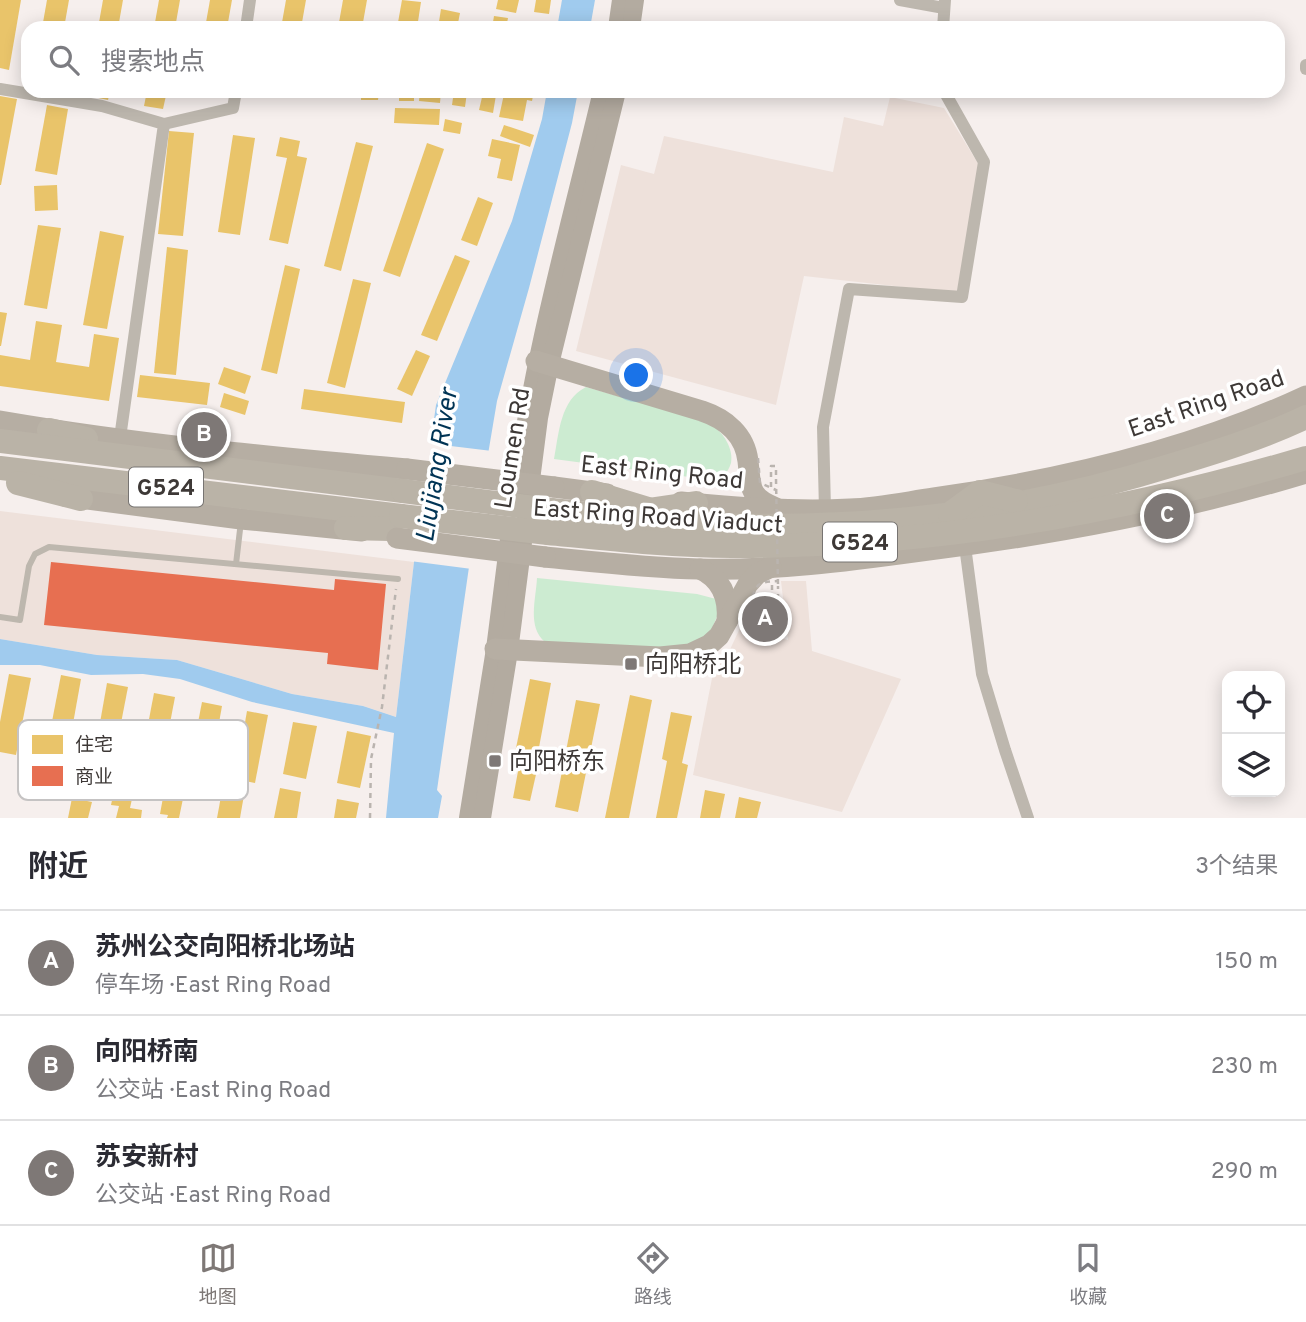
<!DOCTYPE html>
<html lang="zh">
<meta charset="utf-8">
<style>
:root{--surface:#fff;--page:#f7f7f7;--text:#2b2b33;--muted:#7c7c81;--line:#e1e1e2;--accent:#7e7876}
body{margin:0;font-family:Overpass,"Noto Sans SC",sans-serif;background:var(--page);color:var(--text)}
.controls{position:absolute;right:21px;bottom:21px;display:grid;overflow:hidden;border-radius:14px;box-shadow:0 4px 18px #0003}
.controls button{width:63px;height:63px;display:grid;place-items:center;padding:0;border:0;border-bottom:2px solid var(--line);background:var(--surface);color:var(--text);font:35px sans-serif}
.you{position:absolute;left:637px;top:376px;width:24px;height:24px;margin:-18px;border:5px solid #fff;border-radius:50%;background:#1a73e8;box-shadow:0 0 0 10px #1a73e833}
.badge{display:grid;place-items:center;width:46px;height:46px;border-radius:50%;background:var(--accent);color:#fff;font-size:23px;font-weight:700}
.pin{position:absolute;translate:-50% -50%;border:4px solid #fff;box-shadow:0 2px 7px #0006}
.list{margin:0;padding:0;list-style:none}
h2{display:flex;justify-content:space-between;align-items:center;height:91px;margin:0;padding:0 28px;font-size:30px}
h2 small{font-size:23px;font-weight:400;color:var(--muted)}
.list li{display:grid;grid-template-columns:46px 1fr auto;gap:21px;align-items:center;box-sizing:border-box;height:105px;padding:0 28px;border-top:2px solid var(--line)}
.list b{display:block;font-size:26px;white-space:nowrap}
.list p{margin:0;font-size:23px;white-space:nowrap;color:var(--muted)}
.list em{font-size:23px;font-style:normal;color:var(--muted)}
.icon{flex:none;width:38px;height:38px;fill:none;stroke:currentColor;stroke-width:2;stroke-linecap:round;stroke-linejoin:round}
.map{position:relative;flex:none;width:1306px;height:818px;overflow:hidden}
.search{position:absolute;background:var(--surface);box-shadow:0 4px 18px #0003;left:21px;right:21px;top:21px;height:77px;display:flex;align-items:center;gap:18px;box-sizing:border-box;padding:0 24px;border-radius:21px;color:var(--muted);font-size:26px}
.sheet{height:406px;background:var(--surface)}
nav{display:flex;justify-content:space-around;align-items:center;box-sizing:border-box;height:98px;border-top:2px solid var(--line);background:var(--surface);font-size:19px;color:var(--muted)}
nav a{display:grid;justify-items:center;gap:4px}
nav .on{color:var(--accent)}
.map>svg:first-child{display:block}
.built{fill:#eee1db}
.green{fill:#ccebd1}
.water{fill:#a0cbee}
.pier{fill:#f6efed}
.homes{fill:#e9c46a}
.shops{fill:#e76f51}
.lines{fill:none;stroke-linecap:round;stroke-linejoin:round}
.path{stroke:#bab4af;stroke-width:2.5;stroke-dasharray:5 5;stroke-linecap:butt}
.lane{stroke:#bdb7ae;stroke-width:6}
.street{stroke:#bdb7ae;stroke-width:12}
.secondary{stroke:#b3aba0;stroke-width:18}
.primary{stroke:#b6aea3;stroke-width:21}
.highway{stroke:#bab3a7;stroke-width:24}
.path-bridge{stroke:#bab4af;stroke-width:2.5;stroke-dasharray:5 5;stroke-linecap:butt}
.primary-bridge{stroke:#b6aea3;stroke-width:21}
.highway-bridge{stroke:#bab3a7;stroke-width:24}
.poi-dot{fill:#7e7876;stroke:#fff;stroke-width:2.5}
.labels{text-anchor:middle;stroke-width:7;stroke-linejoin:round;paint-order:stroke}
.shield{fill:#fff;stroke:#777472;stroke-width:2}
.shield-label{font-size:23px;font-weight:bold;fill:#3d3836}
.street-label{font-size:24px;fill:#3d3836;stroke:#fff}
.poi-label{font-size:24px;fill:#3d3836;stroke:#fff;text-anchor:start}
.water-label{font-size:26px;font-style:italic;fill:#003455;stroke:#fff}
.key{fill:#fff;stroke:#c5c3c3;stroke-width:2}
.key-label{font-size:19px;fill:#3d3836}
</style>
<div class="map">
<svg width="1306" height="818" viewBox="0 0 1306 818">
<rect width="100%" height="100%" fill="#f6efed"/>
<!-- built -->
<g class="built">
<path d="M890,97L944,108L979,165L957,293L804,276L776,405L576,351L621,165L654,174L664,136L833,172L844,117L883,126Z"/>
<path d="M0,511L414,562L396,717L363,706L292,694L177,660L97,655L0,639Z"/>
<path d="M781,581H806L812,651L901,679L842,812L693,775L714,668L726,658L741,626L788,640Z"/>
</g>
<!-- green -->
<g class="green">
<path d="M586,387C610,394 635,401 660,408C677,413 696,416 712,425C723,432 734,449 731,463C728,473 722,479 712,480L554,459C559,433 560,400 586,387Z"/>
<path d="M537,578L697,594L720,600L722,605L710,633L681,651L545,642C527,627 536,599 537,578Z"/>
</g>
<!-- water -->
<g class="water">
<path d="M562,0H595L590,28H557Z"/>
<path d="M547,91H578L572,123L529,288L497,401L469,567L437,790L442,796L438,818H386L394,733L252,702L180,679L143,674L91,675L40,665H0V639L97,655L177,660L292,694L363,706L396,717L414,562L436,405L512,221L542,119Z"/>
</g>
<!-- pier -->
<path class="pier" d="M426,443L492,451L472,569L410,561Z"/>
<!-- homes -->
<g class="homes">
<path d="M0,0H21L9,70L0,68Z"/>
<path d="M47,0H69L64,28H42Z"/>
<path d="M103,0H123L118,28H98Z"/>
<path d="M159,0H180L175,28H154Z"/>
<path d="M210,0H232L227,28H205Z"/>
<path d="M286,0H306L301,28H281Z"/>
<path d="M343,0H367L362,28H338Z"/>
<path d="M402,0L421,2L417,28H397Z"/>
<path d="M498,0H519L516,13L496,9Z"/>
<path d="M536,0H551L549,14L534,12Z"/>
<path d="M441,9L460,13L457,28H438Z"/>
<path d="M494,16L508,18L506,28H492Z"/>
<path d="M90,91H110L108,100L89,96Z"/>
<path d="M147,91H167L163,109L144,106Z"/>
<path d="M361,91H379L378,100H361Z"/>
<rect x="399" y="91" width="15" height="10"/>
<path d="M420,91H441L440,103L419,101Z"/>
<path d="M454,91L467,92L465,107L452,105Z"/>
<path d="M511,91H534L532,101L527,100L523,121L499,117L504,94L510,95Z"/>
<path d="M483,93L496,95L493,113L479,110Z"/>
<path d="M0,96L17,99L1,185H0Z"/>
<path d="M47,105L68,109L57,175L35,171Z"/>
<path d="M395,108L440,109L439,125L394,123Z"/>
<path d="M445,119L462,123L460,134L443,131Z"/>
<path d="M504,125L534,135L530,147L500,136Z"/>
<path d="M169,131L194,133L183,236L158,234Z"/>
<path d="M233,135L255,138L240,235L218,232Z"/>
<path d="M280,137L300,141L297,156L307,158L288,244L269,240L287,158L276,156Z"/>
<path d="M492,139L520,145L512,181L497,178L501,159L488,156Z"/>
<path d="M356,142L373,146L341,271L324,266Z"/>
<path d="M427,143L444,149L400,277L383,271Z"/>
<path d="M57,185L58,210L35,211L34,186Z"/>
<path d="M478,197L493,203L477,246L461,240Z"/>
<path d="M38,225L61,228L47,309L24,305Z"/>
<path d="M100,231L124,236L107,329L83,325Z"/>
<path d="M167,247L188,250L176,375L154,373Z"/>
<path d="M455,255L470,261L437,341L421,335Z"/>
<path d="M285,265L300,269L277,374L261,370Z"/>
<path d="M353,279L371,283L345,388L327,383Z"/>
<path d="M0,312L7,313L1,346H0Z"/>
<path d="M36,321L62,325L56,362L89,367L94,334L119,338L109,401L0,386V355L30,360Z"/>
<path d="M416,350L430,356L412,396L397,389Z"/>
<path d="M224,367L251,376L245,394L218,384Z"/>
<path d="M140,375L210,383L207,405L137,397Z"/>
<path d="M304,389L405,402L402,423L301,409Z"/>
<path d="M224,393L249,401L245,415L220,407Z"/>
<path d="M9,674L31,678L16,755L0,752V722Z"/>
<path d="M61,675L81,679L69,746L48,742Z"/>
<path d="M530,679L551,683L537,758L515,753Z"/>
<path d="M107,683L128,687L115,754L95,751Z"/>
<path d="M154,693L175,697L162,765L141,761Z"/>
<path d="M630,695L652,700L629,818H605Z"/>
<path d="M576,700L600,704L578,812L555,807Z"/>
<path d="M202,702L222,706L210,773L189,769Z"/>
<path d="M247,711L268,715L255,783L235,779Z"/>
<path d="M671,712L692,716L682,763L688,765L677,818H656L667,761L662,759Z"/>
<path d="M293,722L317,726L306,779L283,774Z"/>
<path d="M347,731L371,736L360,788L337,783Z"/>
<path d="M519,766L537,770L530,801L513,798Z"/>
<path d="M118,772L137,776L130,808L142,810L141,818H116L119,806L111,805Z"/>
<path d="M166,781L186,784L179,818H167L168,815L160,814Z"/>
<path d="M280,788L301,792L297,818H274Z"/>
<path d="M705,790L725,794L720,818H700Z"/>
<path d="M222,791L244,795L240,818H217Z"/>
<path d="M739,797L761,802L757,818H735Z"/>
<path d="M72,798L92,802L88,818H68Z"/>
<path d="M337,799L359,803L356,818H334Z"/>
</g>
<!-- shops -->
<path class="shops" d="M51,562L334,590L335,579L386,584L378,670L327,664L328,653L44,625Z"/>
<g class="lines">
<!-- path -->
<g class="path">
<path d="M771,487V466H776V479"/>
<path d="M772,585V599H778V586"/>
<path d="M370,818L371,759L382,707L396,589"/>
</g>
<!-- lane -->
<g class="lane">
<path d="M236,564L241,521"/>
<path d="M0,617L20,620L29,566L35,554L49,547L398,579"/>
</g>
<!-- street -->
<g class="street">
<path d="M900,0L944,8"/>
<path d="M246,28L250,0"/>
<path d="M943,28L945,0"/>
<path d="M1306,65V69"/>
<path d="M0,89L102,106L164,124L120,438"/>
<path d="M164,124L233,108L236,91"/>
<path d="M825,510L823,427L849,289L962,297L984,162L944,91"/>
<path d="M965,546L982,674L1005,750L1028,818"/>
</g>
<!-- secondary -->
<g class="secondary">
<path d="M617,28L621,0"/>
<path d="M631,28L635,0"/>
<path d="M515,494C532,358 570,225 602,91"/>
<path d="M468,818L495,649L509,539"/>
<path d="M482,818L509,651L539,418L550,364L617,91"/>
</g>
<!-- primary -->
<g class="primary">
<path d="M536,361L702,411C726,419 745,435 748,461C751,487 748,497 776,508"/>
<path d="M0,421C134,444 271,457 407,469"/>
<path d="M554,487L607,494"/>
<path d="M64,496L241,519L362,531"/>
<path d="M681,502C737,508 793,512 850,509C878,508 906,502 934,498C1061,480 1190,450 1306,396"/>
<path d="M545,557C596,562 647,568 699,569C772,571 848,561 921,551C1051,535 1181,511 1306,473"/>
<path d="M700,569C722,579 729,598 727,621"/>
<path d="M495,649L660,657L690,654L709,645L719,636L748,584L757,574L771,567"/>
</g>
<!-- highway -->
<g class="highway">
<path d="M49,430L86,439"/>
<path d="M0,441L403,491"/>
<path d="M0,468L401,516"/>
<path d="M18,483L81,499"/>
<path d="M592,492L648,509"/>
<path d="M551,510C600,515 650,522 699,524C858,532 1014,514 1166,467C1213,453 1262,438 1306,417"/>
<path d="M648,510L696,503"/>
<path d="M950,514L980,492L1016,501"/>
<path d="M346,528L390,529"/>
<path d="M548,533C609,539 671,546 732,546C927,547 1120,513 1306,458"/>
</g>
<!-- path-bridge -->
<g class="path-bridge">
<path d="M758,458L760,483L776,490"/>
<path d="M776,479L778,586"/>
<path d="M750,606C756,585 755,582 778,581"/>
</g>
<!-- primary-bridge -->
<g class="primary-bridge">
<path d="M407,469L554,487"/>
<path d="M397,538L545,557"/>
</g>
<!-- highway-bridge -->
<g class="highway-bridge">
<path d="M403,491L551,510"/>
<path d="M401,516L548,533"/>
</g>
</g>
<!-- markers -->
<g class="poi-dot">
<rect x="624" y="657" width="14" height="14" rx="3.5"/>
<rect x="488" y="754" width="14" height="14" rx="3.5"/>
</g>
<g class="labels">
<!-- shield labels -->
<g class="shield">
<rect x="129" y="467.5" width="74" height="39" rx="5"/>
<rect x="823" y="522.5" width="74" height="39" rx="5"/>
</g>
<g class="shield-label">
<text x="166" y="495">G524</text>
<text x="860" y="550">G524</text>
</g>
<!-- street labels -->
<g class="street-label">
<text transform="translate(1206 403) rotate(-19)" y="8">East Ring Road</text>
<text transform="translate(512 448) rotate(-81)" y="8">Loumen Rd</text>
<text transform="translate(662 472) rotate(6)" y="8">East Ring Road</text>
<text transform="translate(658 516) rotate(4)" y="8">East Ring Road Viaduct</text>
</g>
<!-- poi labels -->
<g class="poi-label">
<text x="645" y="672">向阳桥北</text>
<text x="509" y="769">向阳桥东</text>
</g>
<!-- water labels -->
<g class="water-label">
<text transform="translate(436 465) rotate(-81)" y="9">Liujiang River</text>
</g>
</g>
<!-- legend -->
<rect x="18" y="720" width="230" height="80" rx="10" class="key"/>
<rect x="32" y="735" width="31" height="19" fill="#e9c46a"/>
<rect x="32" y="766" width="31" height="20" fill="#e76f51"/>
<g class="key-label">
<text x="75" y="751">住宅</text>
<text x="75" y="783">商业</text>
</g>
</svg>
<div class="controls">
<button><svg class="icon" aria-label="locate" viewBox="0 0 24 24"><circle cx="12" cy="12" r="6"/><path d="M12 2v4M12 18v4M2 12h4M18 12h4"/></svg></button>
<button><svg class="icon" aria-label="layers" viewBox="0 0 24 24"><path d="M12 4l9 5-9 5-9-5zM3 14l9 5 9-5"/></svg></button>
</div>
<div class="you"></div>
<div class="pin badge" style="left:765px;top:619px">A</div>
<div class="pin badge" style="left:204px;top:435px">B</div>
<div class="pin badge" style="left:1167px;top:516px">C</div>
<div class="search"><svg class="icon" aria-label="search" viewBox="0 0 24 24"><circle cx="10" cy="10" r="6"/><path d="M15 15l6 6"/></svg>搜索地点</div>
</div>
<section class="sheet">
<h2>附近<small>3个结果</small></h2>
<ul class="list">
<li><span class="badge">A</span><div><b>苏州公交向阳桥北场站</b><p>停车场 · East Ring Road</p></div><em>150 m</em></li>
<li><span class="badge">B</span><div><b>向阳桥南</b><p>公交站 · East Ring Road</p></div><em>230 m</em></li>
<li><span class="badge">C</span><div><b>苏安新村</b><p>公交站 · East Ring Road</p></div><em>290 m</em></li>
</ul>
</section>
<nav>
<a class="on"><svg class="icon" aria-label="map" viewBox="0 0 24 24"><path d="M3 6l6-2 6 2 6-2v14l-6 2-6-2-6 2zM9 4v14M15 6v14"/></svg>地图</a>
<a><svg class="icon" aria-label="directions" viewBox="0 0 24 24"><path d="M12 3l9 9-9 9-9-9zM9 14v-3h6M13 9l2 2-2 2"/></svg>路线</a>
<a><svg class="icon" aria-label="saved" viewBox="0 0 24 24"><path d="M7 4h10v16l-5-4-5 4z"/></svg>收藏</a>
</nav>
